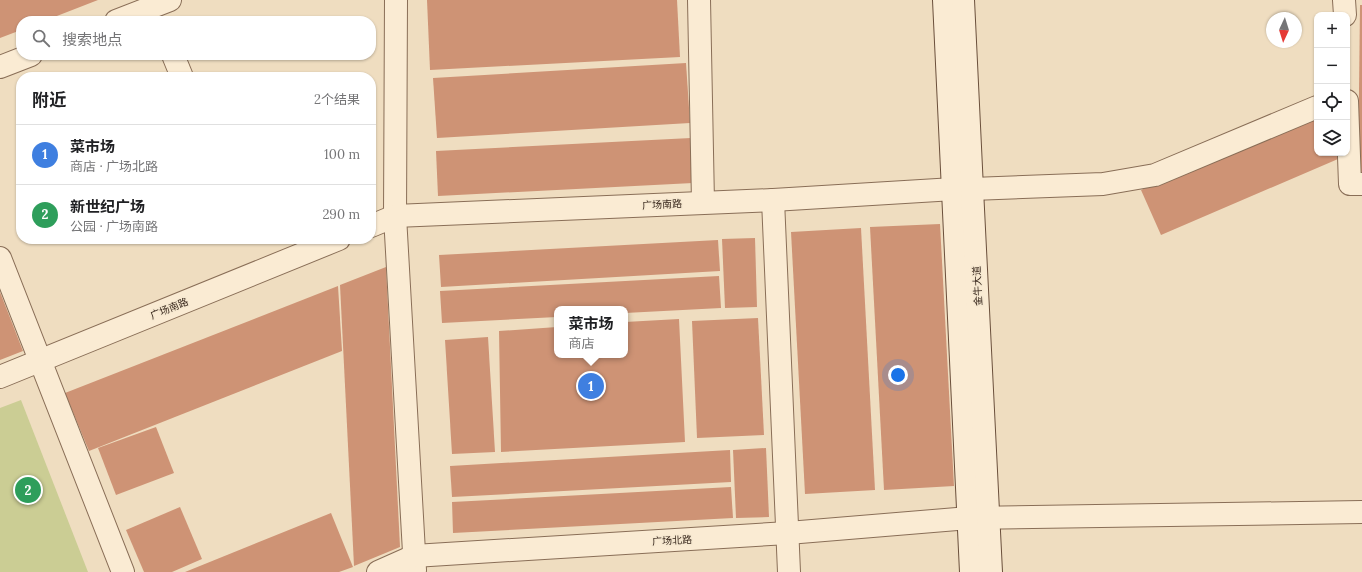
<!DOCTYPE html>
<html lang="zh">
<meta charset="utf-8">
<style>
:root{--surface:#fff;--page:#f2f2f2;--text:#202124;--muted:#757577;--line:#e0e0e0;--accent:#992630}
body{margin:0;font-family:Lora,"Noto Sans SC",serif;background:var(--page);color:var(--text)}
.controls{position:absolute;right:12px;top:12px;display:grid;overflow:hidden;border-radius:8px;box-shadow:0 1px 3px #0004}
.controls button{width:36px;height:36px;display:grid;place-items:center;padding:0;border:0;border-bottom:1px solid var(--line);background:var(--surface);color:var(--text);font:20px sans-serif}
.compass{position:absolute;left:1266px;top:12px;width:36px;height:36px;border-radius:50%;background:var(--surface);box-shadow:0 1px 3px #0004;rotate:184deg}
.you{position:absolute;left:898px;top:375px;width:14px;height:14px;margin:-10px;border:3px solid #fff;border-radius:50%;background:#1a73e8;box-shadow:0 0 0 6px #1a73e833}
.badge{display:grid;place-items:center;width:26px;height:26px;border-radius:50%;background:var(--accent);color:#fff;font-size:13px;font-weight:700}
.pin{position:absolute;translate:-50% -50%;border:2px solid #fff;box-shadow:0 1px 4px #0006}
.popup{position:absolute;left:554px;top:306px;width:74px;height:52px;box-sizing:border-box;display:grid;place-content:center;border-radius:8px;background:var(--surface);filter:drop-shadow(0 1px 3px #0005);font-size:13px;white-space:nowrap;color:var(--muted)}
.popup b{font-size:15px;color:var(--text)}
.popup::after{content:'';position:absolute;left:50%;top:100%;margin-left:-8px;border:8px solid transparent;border-top-color:var(--surface)}
.list{margin:0;padding:0;list-style:none}
h2{display:flex;justify-content:space-between;align-items:center;height:52px;margin:0;padding:0 16px;font-size:17px}
h2 small{font-size:13px;font-weight:400;color:var(--muted)}
.list li{display:grid;grid-template-columns:26px 1fr auto;gap:12px;align-items:center;box-sizing:border-box;height:60px;padding:0 16px;border-top:1px solid var(--line)}
.list b{display:block;font-size:15px;white-space:nowrap}
.list p{margin:0;font-size:13px;white-space:nowrap;color:var(--muted)}
.list em{font-size:13px;font-style:normal;color:var(--muted)}
.icon{flex:none;width:22px;height:22px;fill:none;stroke:currentColor;stroke-width:2;stroke-linecap:round;stroke-linejoin:round}
.map{position:relative;flex:none;width:1362px;height:572px;overflow:hidden}
.search{position:absolute;background:var(--surface);box-shadow:0 1px 3px #0004;left:16px;top:16px;width:360px;height:44px;display:flex;align-items:center;gap:10px;box-sizing:border-box;padding:0 14px;border-radius:16px;color:var(--muted);font-size:15px}
.panel{position:absolute;background:var(--surface);box-shadow:0 1px 3px #0004;left:16px;top:72px;width:360px;height:172px;border-radius:16px}
.map>svg:first-child{display:block}
.green{fill:#cbcd94}
.building{fill:#ce9375}
.lines{fill:none;stroke-linecap:round;stroke-linejoin:round}
.minor-casing{stroke:#896e57;stroke-width:24}
.tertiary-casing{stroke:#896e57;stroke-width:24}
.secondary-casing{stroke:#6a4f3b;stroke-width:24}
.minor{stroke:#faebd3;stroke-width:22}
.tertiary{stroke:#faebd3;stroke-width:22}
.secondary{stroke:#faebd3;stroke-width:22}
.labels{text-anchor:middle;stroke-width:3;stroke-linejoin:round;paint-order:stroke}
.street-label{font-size:10px;fill:#38271c;stroke:#f6e8d0}
</style>
<div class="map">
<svg width="1362" height="572" viewBox="0 0 1362 572">
<rect width="100%" height="100%" fill="#efddc0"/>
<!-- green -->
<path class="green" d="M21,400L88,572H0V408Z"/>
<!-- building -->
<g class="building">
<path d="M0,0H98L44,21H21V30L0,38Z"/>
<path d="M427,0H677L680,57L430,70Z"/>
<path d="M1360,5H1362V176H1358Z"/>
<path d="M686,63L690,123L437,138L433,78Z"/>
<path d="M1317,114V153H1344L1345,156L1161,235L1141,190Z"/>
<path d="M691,138L693,183L438,196L436,151Z"/>
<path d="M940,224L954,486L884,490L870,227Z"/>
<path d="M861,228L875,490L805,494L791,232Z"/>
<path d="M755,238L757,307L725,308L722,239Z"/>
<path d="M718,240L720,271L441,287L439,255Z"/>
<path d="M386,267L400,547L354,566L340,285Z"/>
<path d="M719,276L721,308L625,313V309H557V317L442,323L440,291Z"/>
<path d="M338,286L342,351L89,451L65,393Z"/>
<path d="M0,292L23,351L0,360Z"/>
<path d="M758,318L764,435L697,438L692,321Z"/>
<path d="M679,319L685,442L501,452L499,331L557,327V355H625V322Z"/>
<path d="M488,337L495,452L452,454L445,340Z"/>
<path d="M156,427L174,473L116,495L98,448Z"/>
<path d="M766,448L769,517L736,518L733,450Z"/>
<path d="M730,450L731,482L452,497L450,466Z"/>
<path d="M731,487L733,518L453,533L452,502Z"/>
<path d="M180,507L202,559L172,572H144L126,530Z"/>
<path d="M331,513L353,567L339,572H185Z"/>
</g>
<g class="lines">
<!-- minor casing -->
<g class="minor-casing">
<g id="minor">
<path d="M699,0L703,202"/>
<path d="M1344,0L1345,15"/>
<path d="M116,21L170,0"/>
<path d="M173,55L182,77"/>
<path d="M0,67L31,55"/>
<path d="M1347,101L1350,184H1362"/>
<path d="M972,189L1103,184L1155,175L1317,107"/>
<path d="M773,200L789,572"/>
<path d="M0,258L123,572"/>
</g>
</g>
<!-- tertiary casing -->
<g class="tertiary-casing">
<g id="tertiary">
<path d="M396,0L395,216L415,570"/>
<path d="M371,226L395,216L773,200L954,189"/>
<path d="M0,377L339,239"/>
<path d="M378,572L414,556L788,533L969,518L1362,512"/>
</g>
</g>
<!-- secondary casing -->
<g class="secondary-casing">
<g id="secondary">
<path d="M944,0L971,572"/>
<path d="M963,0L972,189L991,572"/>
</g>
</g>
<!-- minor -->
<use href="#minor" class="minor"/>
<!-- tertiary -->
<use href="#tertiary" class="tertiary"/>
<!-- secondary -->
<use href="#secondary" class="secondary"/>
</g>
<g class="labels">
<!-- street labels -->
<g class="street-label">
<text transform="translate(662 204) rotate(-3)" y="4">广场南路</text>
<text transform="translate(977 286) rotate(-93)" y="4">金牛大道</text>
<text transform="translate(169 308) rotate(-22)" y="4">广场南路</text>
<text transform="translate(672 540) rotate(-3)" y="4">广场北路</text>
</g>
</g>
</svg>
<div class="controls">
<button>+</button>
<button>−</button>
<button><svg class="icon" aria-label="locate" viewBox="0 0 24 24"><circle cx="12" cy="12" r="6"/><path d="M12 2v4M12 18v4M2 12h4M18 12h4"/></svg></button>
<button><svg class="icon" aria-label="layers" viewBox="0 0 24 24"><path d="M12 4l9 5-9 5-9-5zM3 14l9 5 9-5"/></svg></button>
</div>
<svg class="compass" viewBox="-18 -18 36 36"><path d="M0-13l5 13h-10z" fill="#e53935"/><path d="M0 13l5-13h-10z" fill="#757577"/></svg>
<div class="you"></div>
<div class="pin badge" style="left:591px;top:386px;background:#3f7fe0">1</div>
<div class="popup"><b>菜市场</b>商店</div>
<div class="pin badge" style="left:28px;top:490px;background:#2e9e5b">2</div>
<div class="search"><svg class="icon" aria-label="search" viewBox="0 0 24 24"><circle cx="10" cy="10" r="6"/><path d="M15 15l6 6"/></svg>搜索地点</div>
<section class="panel">
<h2>附近<small>2个结果</small></h2>
<ul class="list">
<li><span class="badge" style="background:#3f7fe0">1</span><div><b>菜市场</b><p>商店 · 广场北路</p></div><em>100 m</em></li>
<li><span class="badge" style="background:#2e9e5b">2</span><div><b>新世纪广场</b><p>公园 · 广场南路</p></div><em>290 m</em></li>
</ul>
</section>
</div>
